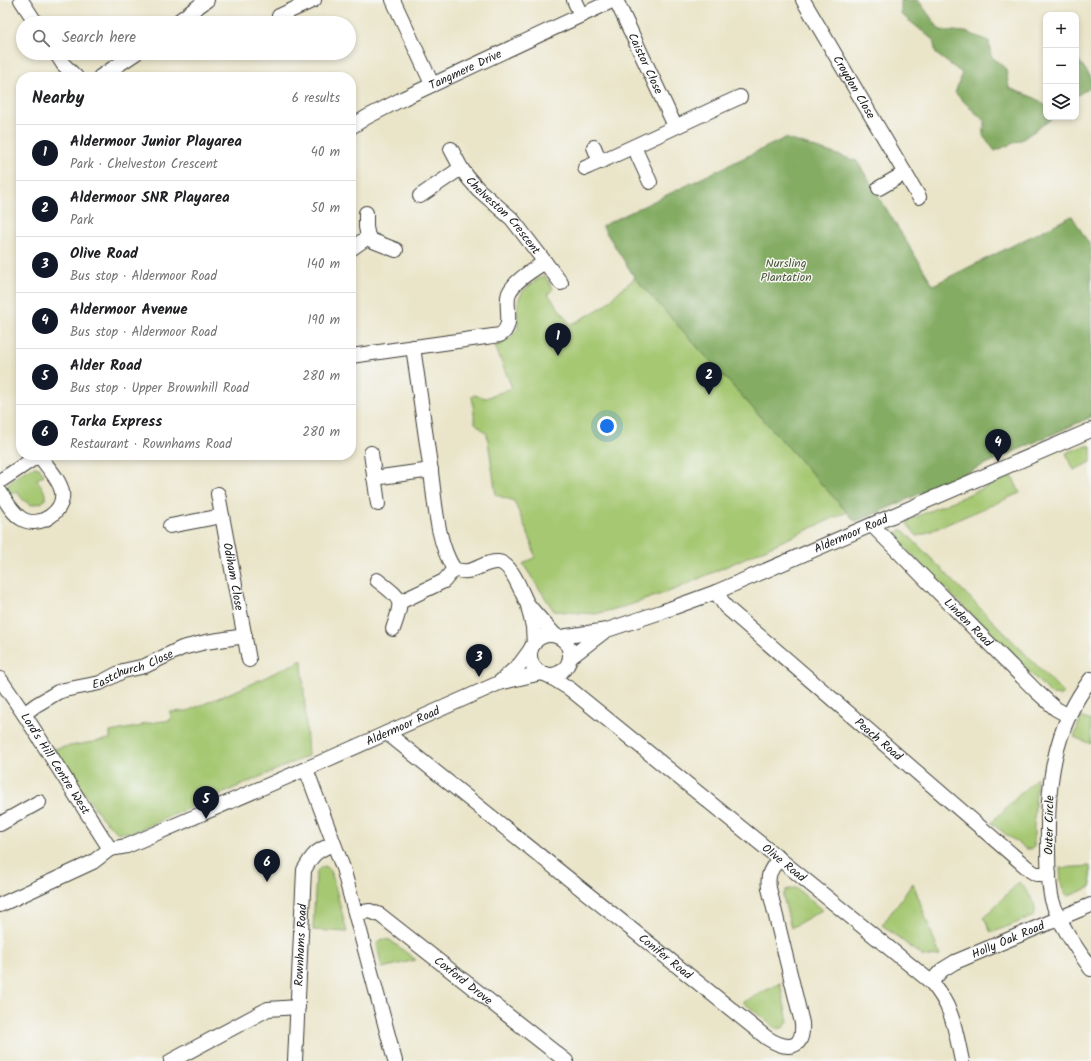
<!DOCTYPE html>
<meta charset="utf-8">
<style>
:root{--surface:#fff;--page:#f2f2f2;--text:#202124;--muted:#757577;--line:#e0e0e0;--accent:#111827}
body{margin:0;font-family:Kalam,sans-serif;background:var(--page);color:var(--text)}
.controls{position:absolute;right:12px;top:12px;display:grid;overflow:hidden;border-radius:8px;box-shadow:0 2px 6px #0003}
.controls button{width:36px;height:36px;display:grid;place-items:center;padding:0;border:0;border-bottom:1px solid var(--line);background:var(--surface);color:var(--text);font:20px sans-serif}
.you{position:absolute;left:607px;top:426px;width:14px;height:14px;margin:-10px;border:3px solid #fff;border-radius:50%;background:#1a73e8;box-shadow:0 0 0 6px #1a73e833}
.badge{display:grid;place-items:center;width:26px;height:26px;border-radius:50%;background:var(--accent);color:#fff;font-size:13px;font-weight:700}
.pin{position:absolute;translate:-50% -33px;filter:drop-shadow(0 1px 2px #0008)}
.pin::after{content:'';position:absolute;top:21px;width:14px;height:12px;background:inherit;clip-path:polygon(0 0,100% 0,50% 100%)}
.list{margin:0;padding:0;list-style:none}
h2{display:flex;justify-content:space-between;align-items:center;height:52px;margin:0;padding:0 16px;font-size:17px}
h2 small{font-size:13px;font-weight:400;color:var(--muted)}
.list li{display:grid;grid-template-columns:26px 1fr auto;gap:12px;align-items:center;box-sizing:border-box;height:56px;padding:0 16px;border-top:1px solid var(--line)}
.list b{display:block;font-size:15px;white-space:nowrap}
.list p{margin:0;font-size:13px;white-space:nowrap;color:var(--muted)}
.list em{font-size:13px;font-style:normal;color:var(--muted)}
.icon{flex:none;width:22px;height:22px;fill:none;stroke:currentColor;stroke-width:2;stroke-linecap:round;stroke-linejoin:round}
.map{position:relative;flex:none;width:1091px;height:1061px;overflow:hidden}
.search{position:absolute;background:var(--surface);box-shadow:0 2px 6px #0003;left:16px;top:16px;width:340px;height:44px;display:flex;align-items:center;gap:10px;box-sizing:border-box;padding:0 14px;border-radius:22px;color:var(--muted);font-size:15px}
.panel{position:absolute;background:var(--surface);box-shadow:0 2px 6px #0003;left:16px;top:72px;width:340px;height:388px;border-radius:16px}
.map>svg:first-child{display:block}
.green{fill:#a6c872;stroke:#617247}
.forest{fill:#84ac64;stroke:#506440}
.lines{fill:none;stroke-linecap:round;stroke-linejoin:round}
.minor-casing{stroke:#3b3a36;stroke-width:16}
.minor{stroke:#fff;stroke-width:14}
.labels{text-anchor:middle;stroke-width:3;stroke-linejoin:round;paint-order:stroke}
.street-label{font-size:12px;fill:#1c1c1c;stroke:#f6f6f2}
.park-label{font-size:12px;fill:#4c583a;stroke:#f6f6f2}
</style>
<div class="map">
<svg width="1091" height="1061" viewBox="0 0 1091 1061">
<rect width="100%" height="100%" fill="#f6f6f2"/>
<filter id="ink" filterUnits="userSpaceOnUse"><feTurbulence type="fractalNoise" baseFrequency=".025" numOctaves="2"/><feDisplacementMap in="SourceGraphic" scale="8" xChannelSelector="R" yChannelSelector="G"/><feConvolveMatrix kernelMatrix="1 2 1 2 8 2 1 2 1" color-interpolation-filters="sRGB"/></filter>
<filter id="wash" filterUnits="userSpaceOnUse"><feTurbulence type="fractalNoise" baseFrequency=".012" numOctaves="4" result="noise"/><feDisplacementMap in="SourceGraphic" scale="16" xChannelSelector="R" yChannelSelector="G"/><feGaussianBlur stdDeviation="0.9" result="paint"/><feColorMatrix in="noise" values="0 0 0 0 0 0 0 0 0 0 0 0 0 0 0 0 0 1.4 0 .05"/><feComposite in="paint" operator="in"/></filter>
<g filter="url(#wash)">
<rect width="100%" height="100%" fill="#eae5c9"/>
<!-- green -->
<g class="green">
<path d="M544,275L553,289L548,294L571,325L606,305L618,292L635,278L847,512L676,589L630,605L596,614L554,611L523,564L535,557L531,541L514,501L496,495L487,434L475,423L472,396L475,395L486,398L512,388L495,346L508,340L518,329C516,296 516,294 544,275Z"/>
<path d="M1088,446H1091V462L1074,470L1066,453L1081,447Z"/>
<path d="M35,467L39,468L44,475L37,479C42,488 46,490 45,500L41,503L31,505L23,500L17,492L11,494L7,487C11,479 26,469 35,467Z"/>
<path d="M1012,476L1020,493L924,534L917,536L907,524L911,519Z"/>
<path d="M902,529L1063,692L1061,696L1052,695L893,536Z"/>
<path d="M302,660L308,756L134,832L118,833L102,818L53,749L110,739V732L142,726V724L171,720L170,712L187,711L242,688Z"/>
<path d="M1081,717L1091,721V744L1074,737Z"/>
<path d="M1037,777L1034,822V847L1031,849H1026L991,823Z"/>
<path d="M325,866L331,872L333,878L347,932L313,930L316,875L318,870L321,867Z"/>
<path d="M1090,866L1091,887L1069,896C1059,891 1061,878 1060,868Z"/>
<path d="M1019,882C1027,892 1039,903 1034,916L991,933L984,917Z"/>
<path d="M913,883L940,956L929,957L922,956L882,925Z"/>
<path d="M793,888H796L822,910L791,928L783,896L786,890Z"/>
<path d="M382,939L390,940L416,960L382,968L377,945Z"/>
<path d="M780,983L788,1022C785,1027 781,1031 774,1027L743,1002Z"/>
</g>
<!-- forest -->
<g class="forest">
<path d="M901,0H918L940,30L966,32L989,41L991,56L1006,69L1009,88L1035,98L1046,106V117H1054L1023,139L995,151L983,136L985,122L955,93L962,73L936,54L933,40L901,14Z"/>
<path d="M1076,57L1091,77V87L1076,96Z"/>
<path d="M785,138L857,161L933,285L1072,216L1091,247V417L868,517L855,521L635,278L602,226Z"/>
</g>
</g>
<g filter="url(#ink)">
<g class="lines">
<!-- minor casing -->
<g class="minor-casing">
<g id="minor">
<path d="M21,0L36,23"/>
<path d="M393,0L432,84"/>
<path d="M574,0L581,15"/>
<path id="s1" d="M616,0L675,126"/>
<path id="s2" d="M803,0L919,197"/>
<path d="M279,16L314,0"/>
<path d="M176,23L207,0"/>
<path d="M56,53L63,64L76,77"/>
<path d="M100,77L136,53"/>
<path id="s3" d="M351,127L367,117L404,98L614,0"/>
<path d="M594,147L600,162"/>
<path d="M634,147L650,182"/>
<path id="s4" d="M451,149L461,168L469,179L479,190L512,219L561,283"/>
<path d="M585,168C638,146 688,120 740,97"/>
<path d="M879,188L905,173"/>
<path d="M420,196L461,168"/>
<path d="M366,213V227L368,237L373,241L396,250"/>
<path d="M351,249L368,237"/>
<path d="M413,347C419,389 425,430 431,472C435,502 437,543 454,569C473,577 481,561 498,562C512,563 521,592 527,603C535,614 546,625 555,635"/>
<path d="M351,356L500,335C515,326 504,306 509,293C515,280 533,270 545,262"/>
<path d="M371,453L378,504"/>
<path d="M374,478L431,470"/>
<path d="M0,481L39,455"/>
<path d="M0,492C6,501 12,513 22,519C39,529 65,512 62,492C60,479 46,466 39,455"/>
<path id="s5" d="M218,494L249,660"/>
<path id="s6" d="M872,525L1035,690L1056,709L1069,716"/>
<path d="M170,526L222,516"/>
<path d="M377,580C402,600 404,598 393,629"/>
<path id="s7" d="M716,592L726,607L1031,871L1036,874H1049"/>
<path d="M400,602L444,581L454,569"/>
<path d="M528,606L533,627L534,644"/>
<circle cx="550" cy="655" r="20"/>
<path id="s8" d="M561,637L607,630L661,612L716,592L1091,430"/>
<path d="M571,657L605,631"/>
<path id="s9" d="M546,674L570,689L931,982C953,1007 955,1029 962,1061"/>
<path id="s10" d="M0,679L24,714L110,849"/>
<path d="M1091,679C1053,728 1047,786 1048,846C1048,863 1048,883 1052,900C1059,924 1077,949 1091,969"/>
<path d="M500,682L520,664L531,649"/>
<path id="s11" d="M24,714L36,705L58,692L64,690L100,683L123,671L145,666L182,648L206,642L245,636"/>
<path id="s12" d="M387,733L767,1038C786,1050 804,1051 802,1023L769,888C767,873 771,870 779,858"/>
<path d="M306,769L343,868L395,1061"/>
<path d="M0,824L39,802"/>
<path id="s13" d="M0,905L93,862L110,849L127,846L317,764L499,683L541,673"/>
<path id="s14" d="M356,913L370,911L380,915L566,1061"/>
<path id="s15" d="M931,982L942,970L955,962L1091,905"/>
<path d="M171,1061L268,1009L298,1007"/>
<path id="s16" d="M295,1061L304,870C313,854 316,851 333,844"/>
</g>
</g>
<!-- minor -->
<use href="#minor" class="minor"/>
</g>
</g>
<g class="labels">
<!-- street labels -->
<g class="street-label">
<text dy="4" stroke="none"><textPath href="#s1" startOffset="70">Caistor Close</textPath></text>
<text dy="4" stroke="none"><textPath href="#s3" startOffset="128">Tangmere Drive</textPath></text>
<text dy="4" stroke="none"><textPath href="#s2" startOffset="101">Croydon Close</textPath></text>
<text dy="4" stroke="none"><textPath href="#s4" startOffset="85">Chelveston Crescent</textPath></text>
<text dy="4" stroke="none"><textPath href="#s8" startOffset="309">Aldermoor Road</textPath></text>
<text dy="4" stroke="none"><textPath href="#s5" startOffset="84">Odiham Close</textPath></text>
<text dy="4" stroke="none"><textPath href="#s6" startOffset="137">Linden Road</textPath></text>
<text dy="4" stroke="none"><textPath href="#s11" startOffset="119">Eastchurch Close</textPath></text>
<text dy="4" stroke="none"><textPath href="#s13" startOffset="442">Aldermoor Road</textPath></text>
<text dy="4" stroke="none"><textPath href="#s7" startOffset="220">Peach Road</textPath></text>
<text dy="4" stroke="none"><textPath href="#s10" startOffset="101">Lord's Hill Centre West</textPath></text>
<text transform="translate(1049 825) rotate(-89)" y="4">Outer Circle</text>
<text dy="4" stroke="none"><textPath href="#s9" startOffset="304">Olive Road</textPath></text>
<text dy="4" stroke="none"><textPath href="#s15" startOffset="89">Holly Oak Road</textPath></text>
<text dy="4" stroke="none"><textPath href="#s16" startOffset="116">Rownhams Road</textPath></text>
<text dy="4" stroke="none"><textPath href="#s12" startOffset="357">Conifer Road</textPath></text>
<text dy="4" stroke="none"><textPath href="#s14" startOffset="131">Coxford Drove</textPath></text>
</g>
<!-- park labels -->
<g class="park-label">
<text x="786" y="267">Nursling<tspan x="786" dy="14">Plantation</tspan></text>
</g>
</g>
</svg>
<div class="controls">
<button>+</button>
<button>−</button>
<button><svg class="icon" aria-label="layers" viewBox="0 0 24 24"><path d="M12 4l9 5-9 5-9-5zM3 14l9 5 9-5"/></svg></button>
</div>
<div class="you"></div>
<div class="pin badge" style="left:558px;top:356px">1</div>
<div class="pin badge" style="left:709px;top:395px">2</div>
<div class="pin badge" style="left:479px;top:677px">3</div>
<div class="pin badge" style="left:998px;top:462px">4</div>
<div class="pin badge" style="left:206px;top:819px">5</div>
<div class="pin badge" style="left:267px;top:882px">6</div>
<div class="search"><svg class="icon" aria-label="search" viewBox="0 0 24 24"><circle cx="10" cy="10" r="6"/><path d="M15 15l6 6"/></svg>Search here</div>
<section class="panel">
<h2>Nearby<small>6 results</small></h2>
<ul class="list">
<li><span class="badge">1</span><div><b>Aldermoor Junior Playarea</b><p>Park · Chelveston Crescent</p></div><em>40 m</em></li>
<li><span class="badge">2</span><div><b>Aldermoor SNR Playarea</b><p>Park</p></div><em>50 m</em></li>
<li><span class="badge">3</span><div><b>Olive Road</b><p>Bus stop · Aldermoor Road</p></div><em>140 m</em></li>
<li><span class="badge">4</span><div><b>Aldermoor Avenue</b><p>Bus stop · Aldermoor Road</p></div><em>190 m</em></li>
<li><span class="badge">5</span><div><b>Alder Road</b><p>Bus stop · Upper Brownhill Road</p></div><em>280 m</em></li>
<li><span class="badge">6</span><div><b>Tarka Express</b><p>Restaurant · Rownhams Road</p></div><em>280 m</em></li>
</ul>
</section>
</div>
